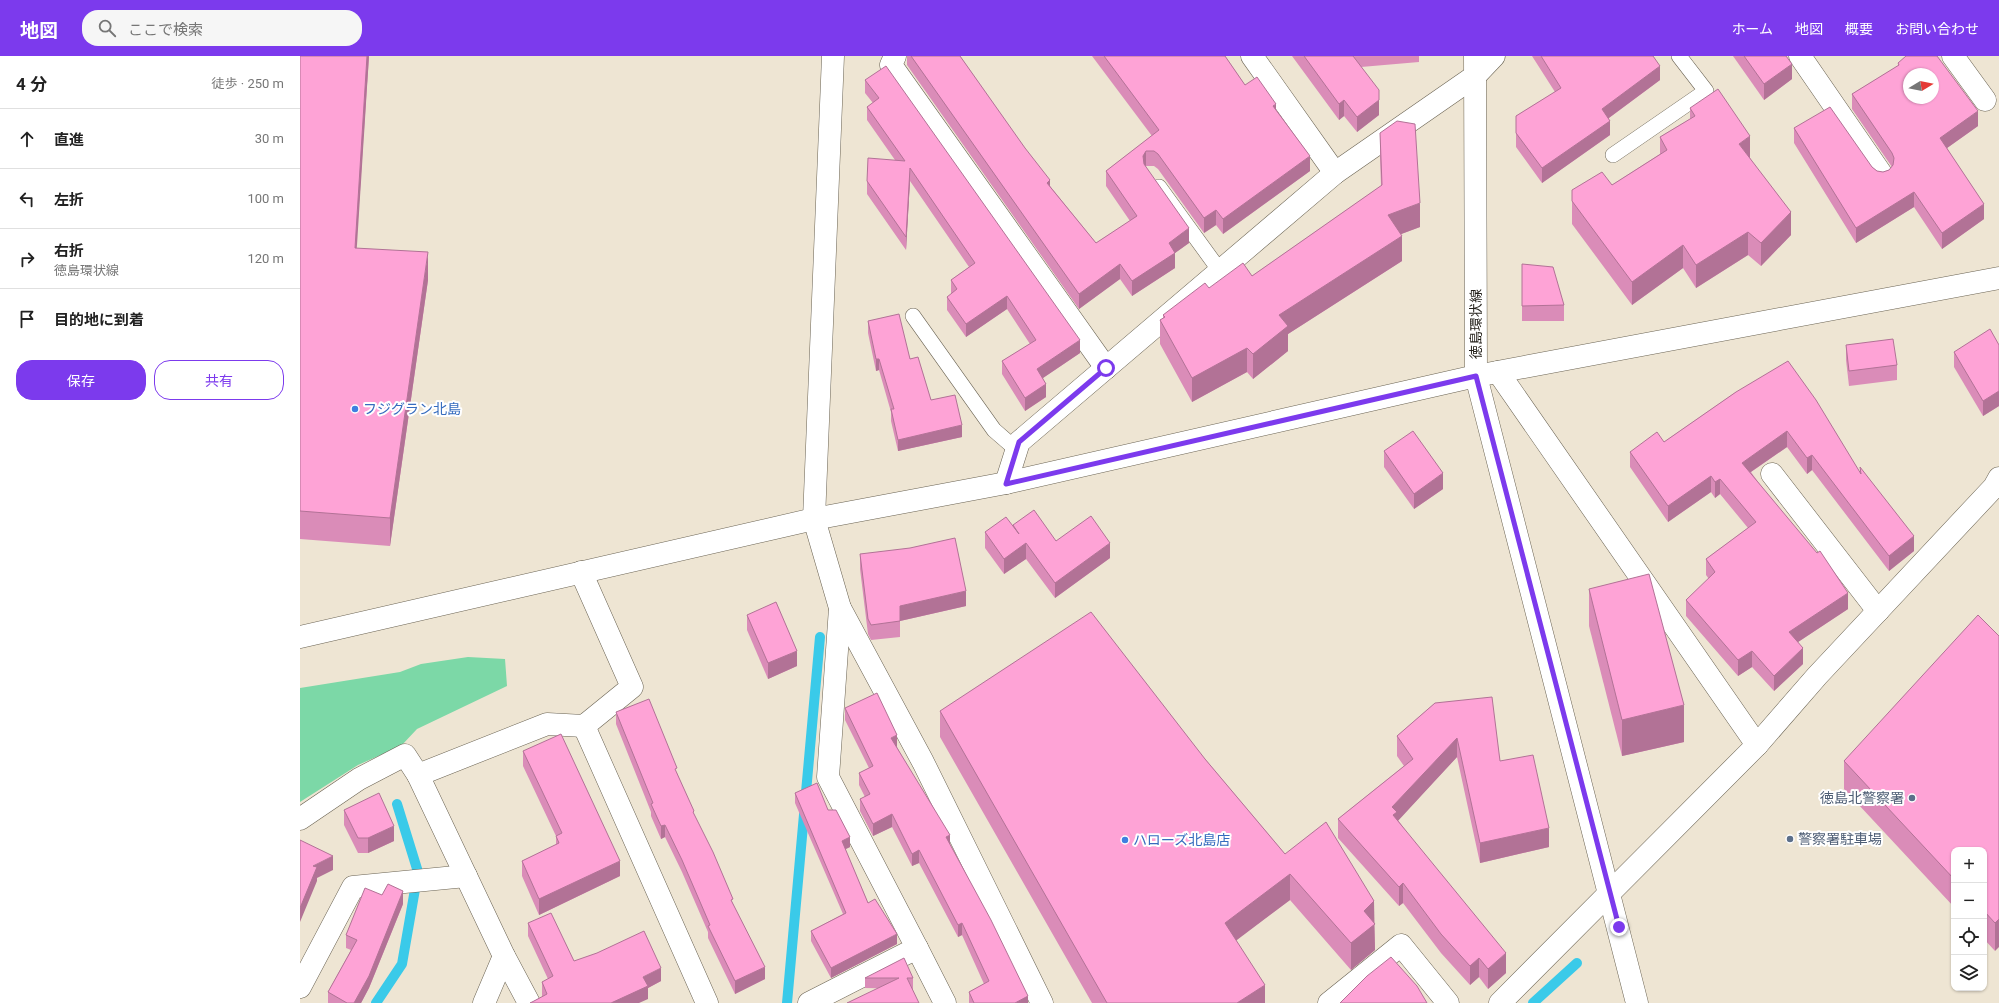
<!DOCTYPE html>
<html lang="ja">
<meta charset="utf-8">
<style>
:root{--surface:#fff;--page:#f6f6f6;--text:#222;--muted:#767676;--line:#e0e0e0;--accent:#7c3aed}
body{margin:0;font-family:Roboto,"Noto Sans JP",sans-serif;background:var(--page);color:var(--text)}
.controls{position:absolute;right:12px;bottom:12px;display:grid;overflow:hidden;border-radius:8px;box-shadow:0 1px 3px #0004}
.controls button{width:36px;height:36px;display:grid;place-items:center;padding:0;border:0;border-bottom:1px solid var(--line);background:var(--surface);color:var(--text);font:20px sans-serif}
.compass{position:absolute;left:1603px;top:12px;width:36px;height:36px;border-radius:50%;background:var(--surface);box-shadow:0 1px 3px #0004;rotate:80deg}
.stop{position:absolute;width:12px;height:12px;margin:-9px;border:3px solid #7c3aed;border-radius:50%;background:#fff}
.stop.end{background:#7c3aed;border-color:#fff;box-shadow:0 1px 4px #0008}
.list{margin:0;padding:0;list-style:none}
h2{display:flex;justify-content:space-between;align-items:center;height:52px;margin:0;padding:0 16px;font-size:17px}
h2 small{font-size:13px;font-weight:400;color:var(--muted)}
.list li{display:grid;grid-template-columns:26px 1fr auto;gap:12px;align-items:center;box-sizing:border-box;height:60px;padding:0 16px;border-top:1px solid var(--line)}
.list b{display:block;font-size:15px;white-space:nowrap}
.list p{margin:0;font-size:13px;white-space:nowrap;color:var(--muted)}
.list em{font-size:13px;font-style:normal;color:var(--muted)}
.actions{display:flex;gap:8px;padding:12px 16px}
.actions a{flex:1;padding:9px 0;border:1px solid var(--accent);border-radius:16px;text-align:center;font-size:14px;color:var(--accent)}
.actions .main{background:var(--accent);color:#fff}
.icon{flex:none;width:22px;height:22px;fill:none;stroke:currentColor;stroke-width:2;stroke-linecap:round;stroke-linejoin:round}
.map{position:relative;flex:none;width:1699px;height:947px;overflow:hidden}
header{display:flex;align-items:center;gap:24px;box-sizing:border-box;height:56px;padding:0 20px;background:var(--accent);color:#fff}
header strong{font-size:19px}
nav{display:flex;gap:22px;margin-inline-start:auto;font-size:14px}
.search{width:280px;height:36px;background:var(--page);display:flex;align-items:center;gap:10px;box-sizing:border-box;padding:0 14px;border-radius:16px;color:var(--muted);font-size:15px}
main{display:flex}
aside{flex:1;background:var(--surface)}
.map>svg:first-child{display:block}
.green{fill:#7cd8a7}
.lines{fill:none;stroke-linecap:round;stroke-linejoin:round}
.stream{stroke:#3acae9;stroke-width:10}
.lane-casing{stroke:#6a6353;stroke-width:16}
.street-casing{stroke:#6a6353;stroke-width:23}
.secondary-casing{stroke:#6a6353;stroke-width:23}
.primary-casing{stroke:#6a6353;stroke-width:23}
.lane{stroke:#fff;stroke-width:15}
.street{stroke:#fff;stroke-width:22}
.secondary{stroke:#fff;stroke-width:22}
.primary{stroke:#fff;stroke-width:22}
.wall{fill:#da8cb8}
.shaded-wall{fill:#b27296}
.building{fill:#fea3d6;stroke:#b27296;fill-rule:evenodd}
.route{stroke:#7c3aed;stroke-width:5}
.shop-dot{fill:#3f7fe0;stroke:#fff;stroke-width:1.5}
.service-dot{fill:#5c6f8a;stroke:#fff;stroke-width:1.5}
.labels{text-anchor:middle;stroke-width:4;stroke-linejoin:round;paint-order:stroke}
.street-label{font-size:14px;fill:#211e18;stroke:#fff}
.shop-label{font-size:14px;fill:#366cbe;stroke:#fff;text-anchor:start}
.service-label{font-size:14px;fill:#4e5e75;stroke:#fff;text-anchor:end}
</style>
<header>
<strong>地図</strong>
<div class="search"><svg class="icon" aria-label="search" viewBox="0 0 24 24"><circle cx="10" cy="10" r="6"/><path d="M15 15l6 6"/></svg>ここで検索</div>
<nav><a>ホーム</a><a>地図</a><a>概要</a><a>お問い合わせ</a></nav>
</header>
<main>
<aside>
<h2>4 分<small>徒歩 · 250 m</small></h2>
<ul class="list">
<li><svg class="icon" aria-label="ahead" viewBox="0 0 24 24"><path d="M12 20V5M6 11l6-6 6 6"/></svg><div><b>直進</b></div><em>30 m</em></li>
<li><svg class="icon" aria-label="left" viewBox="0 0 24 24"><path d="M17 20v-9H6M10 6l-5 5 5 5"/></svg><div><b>左折</b></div><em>100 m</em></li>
<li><svg class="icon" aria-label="right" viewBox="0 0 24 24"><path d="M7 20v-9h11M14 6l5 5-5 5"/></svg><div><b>右折</b><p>徳島環状線</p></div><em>120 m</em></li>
<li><svg class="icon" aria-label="arrive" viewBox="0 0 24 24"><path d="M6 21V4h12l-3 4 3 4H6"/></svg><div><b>目的地に到着</b></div></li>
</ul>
<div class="actions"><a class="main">保存</a><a>共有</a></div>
</aside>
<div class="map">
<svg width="1699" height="947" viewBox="0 0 1699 947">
<rect width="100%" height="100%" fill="#eee5d3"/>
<!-- green -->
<path class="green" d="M168,601L205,603L207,630L117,673L101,690L58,709L0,746V632L100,616L121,608Z"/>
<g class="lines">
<!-- stream -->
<g class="stream">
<path d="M76,947L102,908L118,816L97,748"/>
<path d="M487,947L520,581"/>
<path d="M1233,947L1277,907"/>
</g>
<!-- lane casing -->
<g class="lane-casing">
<g id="lane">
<path d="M1313,99L1406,35L1379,0"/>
<path d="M859,131L920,215"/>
<path d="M613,260L694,374L717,394"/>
</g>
</g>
<!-- street casing -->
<g class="street-casing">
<g id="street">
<path d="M595,0L591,9L806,312"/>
<path d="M952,0L1035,117"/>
<path d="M1500,0L1582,119"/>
<path d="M1653,0L1685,44"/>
<path d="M1198,316L1457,689"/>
<path d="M1472,418L1578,555"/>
<path d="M706,427L719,386L1035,117L1175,20L1194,0"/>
<path d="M540,552L623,706L742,947"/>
<path d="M284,670L407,947"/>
<path d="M0,763L59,723L105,699L118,719"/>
<path d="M617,892L645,947"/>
<path d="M0,931L53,831L166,820"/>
<path d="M184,947L204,900"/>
<path d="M229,947L204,900L118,719L247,668L284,670L332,631L281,516"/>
<path d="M509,947L617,892L528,721L540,552L514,463"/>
<path d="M1029,947L1101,889L1148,947"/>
<path d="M1200,947L1457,689L1517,620L1694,431L1699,422"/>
</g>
</g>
<!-- secondary casing -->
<g class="secondary-casing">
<g id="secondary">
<path d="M514,463L533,0"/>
<path d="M0,581L514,463L706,427L1176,320L1699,222"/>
</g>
</g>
<!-- primary casing -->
<g class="primary-casing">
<path id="primary" d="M1175,0L1176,320L1337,947"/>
</g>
<!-- lane -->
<use href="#lane" class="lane"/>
<!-- street -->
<use href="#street" class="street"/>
<!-- secondary -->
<use href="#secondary" class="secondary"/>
<!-- primary -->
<use href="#primary" class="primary"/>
</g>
<!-- wall -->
<g class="wall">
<path d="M0,0H69L56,192L128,224L90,490L0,483Z"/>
<path d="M607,0H660L750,130L796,187L830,165L806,130V115L852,80L792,0H925L945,29L976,54L1010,115L923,178L916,169L904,177L858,113L854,110H846V111L889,187L875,197V212L832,240L820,223L779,253L607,9Z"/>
<path d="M992,0H1119V6L1061,11L1079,59L1057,76L1044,60L1039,64Z"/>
<path d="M1232,0H1353L1360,24L1309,62L1310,79L1242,127L1216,91V60L1255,36Z"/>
<path d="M1433,0H1486L1492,23L1464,44Z"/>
<path d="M1598,7L1678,70L1647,92L1684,163L1642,193L1614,151L1556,187L1494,87V72L1572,111L1577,115L1583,116L1589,114L1592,111L1552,53V38L1598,10Z"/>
<path d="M565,24L780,297L743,322L746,341L725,355L702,318V305L730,288L707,253L666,281L647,254V241L652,238L651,237V224L669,211L610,125L606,194L567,138V125L595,104L567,64V51L573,47L565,37Z"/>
<path d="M1390,52L1450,102L1491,179L1461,210L1448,199L1396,232L1383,212L1332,249L1272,168V134L1312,129L1360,98V81L1390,63Z"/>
<path d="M1080,77L1120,171L1101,178L1102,205L988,278V295L953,323L947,316L892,346L860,288V264L863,262V259L909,232L952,220L1081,130L1080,101Z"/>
<path d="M1222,208L1264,249V265H1222Z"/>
<path d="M568,265L610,303L631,344L662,381L598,395L591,365V356L579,314L576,315L568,277Z"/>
<path d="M1546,289L1597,309V324L1549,330L1546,304Z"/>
<path d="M1699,289V350L1683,360L1654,311V296Z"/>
<path d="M1436,336L1560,417V411L1614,495L1589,515L1512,414L1507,418L1487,391L1451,416L1548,553L1498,586L1503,608L1474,635L1452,611L1438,620L1386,560V544L1409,523L1406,519V503L1448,472L1420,438L1415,442L1411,436L1368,466L1330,411V396L1364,386Z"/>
<path d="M1084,395L1143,433L1114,453L1084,411Z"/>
<path d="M713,469L756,485L810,502L755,542L726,503L704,518L685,492V476Z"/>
<path d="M560,498L666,550L600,565V581L571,584L568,578L560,513Z"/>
<path d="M1289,533L1384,686L1322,700L1289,570Z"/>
<path d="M447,559L497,610L468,623L447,574Z"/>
<path d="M1699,580L1695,895L1684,883V794H1654V851L1544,733V705Z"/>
<path d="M1135,647L1200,705L1249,791L1180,807L1157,701L1098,764L1206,917L1188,933L1179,921L1170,929L1141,897L1103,847L1099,850L1038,782V763L1104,710L1097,700V680Z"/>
<path d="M545,652L597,691L650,788L728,947H669V936L684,928L662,879L658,881L619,807L612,810L592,771L573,780L560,755V743L565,741L559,729V717L569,712L545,664Z"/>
<path d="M640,655L905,703L985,798L1074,867L1075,894L1051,914L990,844L936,884L965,947H792L640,681Z"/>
<path d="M316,656L377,717L394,759L433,848L465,923L435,938L408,882V876L382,816L365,781L361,783L351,760V756L316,668Z"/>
<path d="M223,695L320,820L239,859L222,820V805L256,789V780L223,710Z"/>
<path d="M495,737L528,754L550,791L545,793L568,847L597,888L531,922L511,885V875L543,858L495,747Z"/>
<path d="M44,754L94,785L68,797H58L44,769Z"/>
<path d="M103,848L69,932L61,947H28V936L51,894L46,892V879Z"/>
<path d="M228,867L274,905L361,925L348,932V943L234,945L242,941V926L248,923L228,880Z"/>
<path d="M565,922H613V933L565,932Z"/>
</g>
<!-- shaded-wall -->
<g class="shaded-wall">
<path d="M67,0H69L55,220V192Z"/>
<path d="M1492,8V23L1464,44V28Z"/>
<path d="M1360,10V24L1302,67V53Z"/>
<path d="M1044,44V60L1039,64V48Z"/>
<path d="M1079,44V59L1057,76V61Z"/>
<path d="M976,48V63L973,50Z"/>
<path d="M1678,55V70L1640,97V82Z"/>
<path d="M1310,65V79L1242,127V112Z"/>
<path d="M1450,80V103L1439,88Z"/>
<path d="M846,95V110L843,115V100Z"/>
<path d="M1010,100V115L923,178V163Z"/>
<path d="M610,112V125L606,194V181Z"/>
<path d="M750,124V139L747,127Z"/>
<path d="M1614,136V151L1556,187V172Z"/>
<path d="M1120,147V171L1088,183V159Z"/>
<path d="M1684,148V163L1642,193V177Z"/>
<path d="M916,154V169L904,177V162Z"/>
<path d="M1491,156V179L1461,210V187Z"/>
<path d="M889,172V187L875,197V212L832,240V225L869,187Z"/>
<path d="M1448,176V199L1396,232V209Z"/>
<path d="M1102,180V205L988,278V295L953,323V298L979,259Z"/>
<path d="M1383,189V212L1332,249V226Z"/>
<path d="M128,196V224L90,490V462Z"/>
<path d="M820,208V223L779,253V238Z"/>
<path d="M707,240V253L666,281V268Z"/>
<path d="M780,284V297L737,326V313Z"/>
<path d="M947,292V316L892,346V322Z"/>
<path d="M576,303H579V314L576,315Z"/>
<path d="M746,328V341L725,355V342Z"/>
<path d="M1699,335V350L1683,360V345Z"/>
<path d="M662,369V381L598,395V384Z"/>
<path d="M1487,375V391L1442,422V407Z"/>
<path d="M1512,399V414L1507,418V402Z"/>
<path d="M1143,417V433L1114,453V438Z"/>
<path d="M1411,420V436L1368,466V450Z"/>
<path d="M1420,423V438L1415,442V426Z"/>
<path d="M1614,480V495L1589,515V500Z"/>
<path d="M726,487V503L704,518V503Z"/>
<path d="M810,487V502L755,542V527Z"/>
<path d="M666,535V550L600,565V550Z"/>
<path d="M1548,537V553L1489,592V576Z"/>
<path d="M1503,592V608L1474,635V620Z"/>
<path d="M497,595V610L468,623V607Z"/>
<path d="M1452,595V611L1438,620V604Z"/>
<path d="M1384,649V686L1322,700V664Z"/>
<path d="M597,679V691L591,694V682Z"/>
<path d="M1157,682V701L1097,766L1093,778L1092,751Z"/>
<path d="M592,758V771L573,780V768Z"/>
<path d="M365,769V781L361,783V770Z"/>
<path d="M94,770V785L68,797V782Z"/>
<path d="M1249,772V791L1180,807V787Z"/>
<path d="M650,779V791L646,781Z"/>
<path d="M550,781V791L542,795V785Z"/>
<path d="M619,794V807L612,810V798Z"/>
<path d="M33,800V814L17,822V825L0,866V852L13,810Z"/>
<path d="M320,805V820L239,859V843Z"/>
<path d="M990,818V844L925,893V867Z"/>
<path d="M1103,827V847L1099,850V831Z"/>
<path d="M103,835V848L69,932L61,947H54Z"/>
<path d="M1074,845L1075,894L1051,914V887L1064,855Z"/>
<path d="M1699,863V891L1695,895V867Z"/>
<path d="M662,867V879L658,881V869Z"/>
<path d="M597,878V888L531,922V912Z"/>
<path d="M1206,897V917L1188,933V913Z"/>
<path d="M1179,902V921L1170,929V910Z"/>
<path d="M465,911V923L435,938V925Z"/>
<path d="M361,912V925L348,932V943L339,947H311L343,921Z"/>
<path d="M965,929V947H937Z"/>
<path d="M728,940V947H715Z"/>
</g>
<!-- building -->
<g class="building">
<path d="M0,0H67L55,192L128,196L90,462L0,455Z"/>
<path d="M611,0H660L725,92L750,124L747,127L796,187L837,160L806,115L859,74L804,0H925L945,29L957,21L976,48L973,50L1010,100L923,163L916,154L904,162L858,98L854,95H846L843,100L844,108L889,172L869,187L875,197L832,225L820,208L779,238Z"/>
<path d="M1004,0H1053L1079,34V44L1057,61L1044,44L1039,48Z"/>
<path d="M1241,0H1353L1360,10L1302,53L1310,65L1242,112L1216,77V60L1261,32Z"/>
<path d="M1444,0H1486L1492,8L1464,28Z"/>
<path d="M1606,0H1637L1678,55L1640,82L1684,148L1642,177L1614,136L1556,172L1494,72L1530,51L1572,111L1577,115L1583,116L1589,114L1593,109L1594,102L1592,97L1552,38L1599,9L1598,7ZM1609,18H1633V42H1609Z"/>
<path d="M586,10L780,284L737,313L746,328L725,342L702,305L736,284L707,240L666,268L647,241L657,233L651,224L675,207L610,112L606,181L567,125L568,102L605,105L567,51L579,42L565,24Z"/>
<path d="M1418,33L1450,80L1439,88L1491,156L1461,187L1448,176L1396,209L1383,189L1332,226L1272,145V134L1302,116L1312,129L1367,94L1360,81L1395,60L1390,52Z"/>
<path d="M1097,65L1115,68L1120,147L1088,159L1102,180L979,259L988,270L953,298L947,292L892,322L860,264L865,261L863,259L905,227L909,232L943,207L952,220L1082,129L1080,77Z"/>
<path d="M1222,208L1253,211L1264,249L1222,250Z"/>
<path d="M599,258L610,303L618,301L631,344L655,339L662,369L598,384L591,353H594L579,303H576L568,265Z"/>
<path d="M1690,273L1699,289V335L1683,345L1654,296Z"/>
<path d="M1593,283L1597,309L1549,315L1546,289Z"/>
<path d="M1488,305L1516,344L1561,418L1560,411L1614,480L1589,500L1512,399L1507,402L1487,375L1442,407L1517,497L1520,495L1548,537L1489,576L1503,592L1474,620L1452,595L1438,604L1386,544L1415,516L1406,503L1456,466L1420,423L1415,426L1411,420L1368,450L1330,396L1357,376L1364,386L1436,336Z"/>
<path d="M1113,375L1143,417L1114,438L1084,395Z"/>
<path d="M734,454L756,485L791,460L810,487L755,527L726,487L704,503L685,476L706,461L719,478L713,469Z"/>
<path d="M655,482L666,535L600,550V565L571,569L568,563L560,498L610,492Z"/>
<path d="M1349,518L1384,649L1322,664L1289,533Z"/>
<path d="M476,546L497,595L468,607L447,559Z"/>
<path d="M791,556L905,703L985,798L1026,766L1074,845L1064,855L1075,868L1051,887L990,818L925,867L965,929L937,947H807L640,655Z"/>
<path d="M1678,559L1699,580V863L1695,867L1684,855V794H1654V823L1544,705Z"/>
<path d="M577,637L597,679L591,682L650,779L646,781L691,864L728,940L715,947H674L669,936L689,925L662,867L658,869L619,794L612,798L592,758L573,768L560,743L570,738L559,717L573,710L545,652Z"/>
<path d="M1192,641L1200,705L1233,699L1249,772L1180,787L1157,682L1092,751L1097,756L1093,759L1206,897L1188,913L1179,902L1170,910L1141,878L1103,827L1099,831L1038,763L1113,703L1097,680L1135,647Z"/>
<path d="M349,643L377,712L375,713L394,755L393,756L413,796L433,843L431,844L465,911L435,925L408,870L410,869L382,804L365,769L361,770L351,748L353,747L316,656Z"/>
<path d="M261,678L320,805L239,843L222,805L259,787L256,780L262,777L223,695Z"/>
<path d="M517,727L528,754H536L550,781L542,785L568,847L575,843L597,878L531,912L511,875L546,857L495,737Z"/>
<path d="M79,737L94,770L68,782H58L44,754Z"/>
<path d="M0,784L33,800L13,810L17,811L0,852Z"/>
<path d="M88,828L103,835L69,920L54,947H47L28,936L57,884L46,879L65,832L82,839Z"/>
<path d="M251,857L274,905L297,897L344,875L361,912L343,921L348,930L311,947H230L234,945L247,938L242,926L253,920L228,867Z"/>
<path d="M1091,901L1117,930L1127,947H1040L1067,920Z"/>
<path d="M604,902L613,922H607L619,947H547L599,922H565Z"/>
</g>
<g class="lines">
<!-- route -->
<path class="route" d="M806,312L719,386L706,428L1176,320L1319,871"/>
</g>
<!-- markers -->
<g class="shop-dot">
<circle cx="55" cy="353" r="4"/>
<circle cx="825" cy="784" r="4"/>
</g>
<g class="service-dot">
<circle cx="1612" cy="742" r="4"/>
<circle cx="1490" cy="783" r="4"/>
</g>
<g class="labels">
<!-- street labels -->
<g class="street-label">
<text transform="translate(1176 268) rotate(-90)" y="5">徳島環状線</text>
</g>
<!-- shop labels -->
<g class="shop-label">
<text x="63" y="358">フジグラン北島</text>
<text x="833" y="789">ハローズ北島店</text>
</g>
<!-- service labels -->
<g class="service-label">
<text x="1604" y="747">徳島北警察署</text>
<text x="1498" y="788" text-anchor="start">警察署駐車場</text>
</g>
</g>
</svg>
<div class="controls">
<button>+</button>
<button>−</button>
<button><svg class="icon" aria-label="locate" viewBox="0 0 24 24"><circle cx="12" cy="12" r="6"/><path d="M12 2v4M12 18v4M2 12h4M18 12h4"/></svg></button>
<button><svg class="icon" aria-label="layers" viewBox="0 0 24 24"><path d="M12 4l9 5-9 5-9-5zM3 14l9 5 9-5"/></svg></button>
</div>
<svg class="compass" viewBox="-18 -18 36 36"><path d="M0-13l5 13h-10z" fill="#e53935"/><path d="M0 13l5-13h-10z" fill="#767676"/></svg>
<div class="stop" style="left:806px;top:312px"></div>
<div class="stop end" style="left:1319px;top:871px"></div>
</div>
</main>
